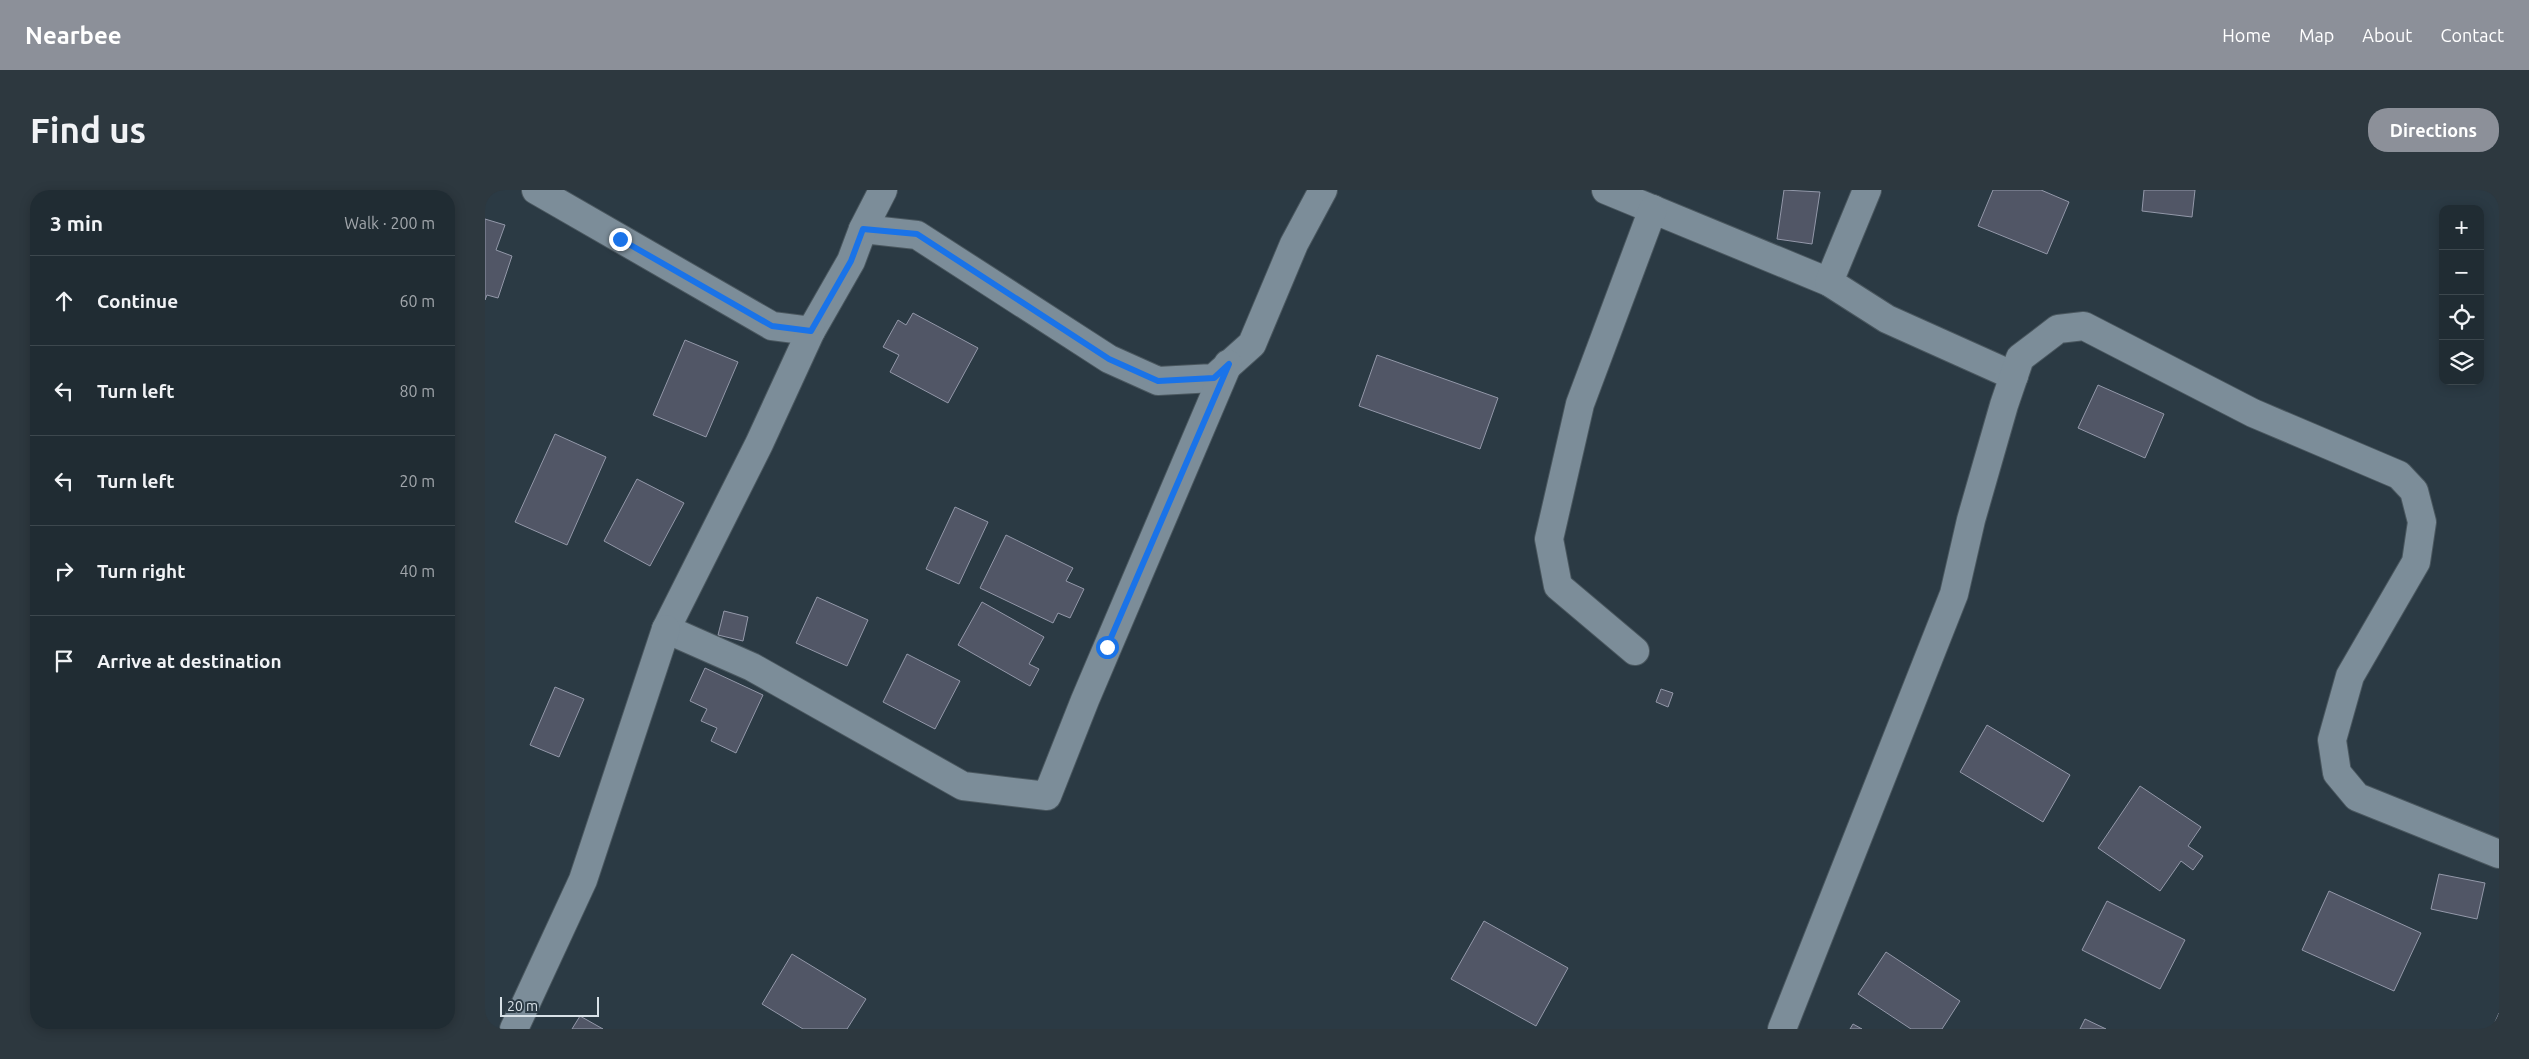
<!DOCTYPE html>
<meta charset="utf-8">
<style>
:root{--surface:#202c33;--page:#2d383f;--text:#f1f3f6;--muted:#a2a7ac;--line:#3d484e;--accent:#8c9099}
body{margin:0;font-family:Ubuntu,sans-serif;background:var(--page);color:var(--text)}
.controls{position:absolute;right:15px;top:15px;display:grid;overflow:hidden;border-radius:10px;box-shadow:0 2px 12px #0003}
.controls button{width:45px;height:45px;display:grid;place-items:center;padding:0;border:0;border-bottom:1px solid var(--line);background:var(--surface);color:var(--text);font:25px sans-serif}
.scale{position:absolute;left:15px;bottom:12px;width:99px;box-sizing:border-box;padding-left:5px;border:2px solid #d9e2e8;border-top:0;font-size:14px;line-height:18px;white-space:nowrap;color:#d9e2e8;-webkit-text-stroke:4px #2b3a44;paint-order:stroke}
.stop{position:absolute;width:15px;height:15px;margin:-11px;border:4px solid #1a73e8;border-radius:50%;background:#fff}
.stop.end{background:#1a73e8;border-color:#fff;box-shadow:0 1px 5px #0008}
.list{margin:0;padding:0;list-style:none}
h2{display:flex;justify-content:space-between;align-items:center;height:65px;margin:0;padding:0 20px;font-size:21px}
h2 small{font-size:16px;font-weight:400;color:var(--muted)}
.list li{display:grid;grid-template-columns:32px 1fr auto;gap:15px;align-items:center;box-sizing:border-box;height:90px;padding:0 20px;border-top:1px solid var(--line)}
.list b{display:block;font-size:19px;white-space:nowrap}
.list em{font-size:16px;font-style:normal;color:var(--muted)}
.icon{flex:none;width:28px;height:28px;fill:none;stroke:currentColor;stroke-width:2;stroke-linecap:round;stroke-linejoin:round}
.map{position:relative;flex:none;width:2014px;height:839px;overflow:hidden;border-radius:20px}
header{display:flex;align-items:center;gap:30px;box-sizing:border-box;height:70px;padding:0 25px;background:var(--accent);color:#fff}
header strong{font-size:24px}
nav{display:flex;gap:28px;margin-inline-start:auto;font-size:18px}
.intro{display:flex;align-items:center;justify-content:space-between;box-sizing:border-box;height:120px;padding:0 30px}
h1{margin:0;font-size:35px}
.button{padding:12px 22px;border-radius:20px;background:var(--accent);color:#fff;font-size:18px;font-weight:700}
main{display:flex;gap:30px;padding:0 30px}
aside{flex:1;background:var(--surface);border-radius:20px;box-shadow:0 2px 12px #0003}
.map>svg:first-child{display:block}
.building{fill:#515666;stroke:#9398a9}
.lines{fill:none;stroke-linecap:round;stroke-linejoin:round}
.minor-casing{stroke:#4a575f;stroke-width:30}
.minor{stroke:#7c8d99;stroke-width:28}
.route{stroke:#1a73e8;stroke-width:6}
</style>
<header>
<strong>Nearbee</strong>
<nav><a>Home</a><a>Map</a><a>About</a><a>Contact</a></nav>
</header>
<div class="intro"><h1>Find us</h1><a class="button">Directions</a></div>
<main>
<aside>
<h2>3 min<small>Walk · 200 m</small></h2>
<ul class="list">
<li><svg class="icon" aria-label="ahead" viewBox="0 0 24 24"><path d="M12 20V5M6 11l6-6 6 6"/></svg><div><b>Continue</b></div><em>60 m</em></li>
<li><svg class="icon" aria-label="left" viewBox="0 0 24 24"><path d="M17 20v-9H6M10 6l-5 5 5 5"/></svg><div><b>Turn left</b></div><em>80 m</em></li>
<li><svg class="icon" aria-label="left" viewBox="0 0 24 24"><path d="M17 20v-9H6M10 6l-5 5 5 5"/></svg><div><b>Turn left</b></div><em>20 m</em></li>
<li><svg class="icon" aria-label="right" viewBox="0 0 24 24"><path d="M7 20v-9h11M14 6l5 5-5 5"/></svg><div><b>Turn right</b></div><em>40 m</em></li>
<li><svg class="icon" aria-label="arrive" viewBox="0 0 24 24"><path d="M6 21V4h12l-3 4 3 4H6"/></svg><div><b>Arrive at destination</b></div></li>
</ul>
</aside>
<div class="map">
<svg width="2014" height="839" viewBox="0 0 2014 839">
<rect width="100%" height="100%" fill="#2b3a44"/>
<!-- building -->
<g class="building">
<path d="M1299,0L1335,2L1327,54L1292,49Z"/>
<path d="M1508,0H1556L1584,12L1562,64L1493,36Z"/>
<path d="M1659,0H1710L1707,27L1657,21Z"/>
<path d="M0,29L20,35L11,60L27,66L13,108L2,105L0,110Z"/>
<path d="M428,123L493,158L463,213L405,182L414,165L398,157L413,130L421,135Z"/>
<path d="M200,150L253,172L221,247L168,225Z"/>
<path d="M892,165L1013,208L995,259L874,216Z"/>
<path d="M1613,195L1679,224L1660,268L1593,238Z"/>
<path d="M70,244L121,267L82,355L30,332Z"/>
<path d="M152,289L199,313L165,376L119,351Z"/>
<path d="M470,317L503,332L474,394L441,379Z"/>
<path d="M521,345L588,378L581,391L599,399L585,428L573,423L568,433L495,398Z"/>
<path d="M332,407L383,430L362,476L311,453Z"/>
<path d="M497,412L559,447L544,474L554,479L545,496L473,455Z"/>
<path d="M239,421L263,427L258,451L233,445Z"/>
<path d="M422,464L475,491L450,539L398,512Z"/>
<path d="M220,478L278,505L251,563L226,551L232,538L216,531L222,519L205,511Z"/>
<path d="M70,497L99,509L74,567L45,555Z"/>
<path d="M1176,499L1188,503L1183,517L1171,512Z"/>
<path d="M1502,535L1585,585L1558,632L1475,582Z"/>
<path d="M1655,596L1716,637L1703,656L1718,666L1708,680L1696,671L1675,701L1613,658Z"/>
<path d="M1954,684L2000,693L1992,729L1946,719Z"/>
<path d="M1844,701L1936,743L1909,801L1817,760Z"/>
<path d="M1622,711L1700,750L1675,799L1597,760Z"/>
<path d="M999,731L1083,778L1051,836L966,789Z"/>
<path d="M1401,762L1475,811L1457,839H1426L1373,804Z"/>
<path d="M307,764L381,809L362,839H318L277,814Z"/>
<path d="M2014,823V839H2007Z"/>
<path d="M95,826L118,839H87Z"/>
<path d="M1600,829L1621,839H1595Z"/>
<path d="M1368,834L1377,839H1365Z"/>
</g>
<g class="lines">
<!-- minor casing -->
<g class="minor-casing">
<g id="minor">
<path d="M51,0L287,136L326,141L366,71L378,39L432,45L624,169L673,191L729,188L767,154L809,54L838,0"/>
<path d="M1121,0L1344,92"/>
<path d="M1382,0L1344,92L1402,129L1529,186"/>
<path d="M378,39L398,0"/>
<path d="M326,141L274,254L181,439L267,477L478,596L562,606L600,510L743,174"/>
<path d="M1150,461L1073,396L1064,349L1095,214L1168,19"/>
<path d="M29,839L98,690L181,439"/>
<path d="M1297,839L1469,404L1486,330L1519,215L1535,168L1573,139L1599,136L1768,223L1914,285L1929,301L1937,332L1931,372L1865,486L1847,550L1852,583L1872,607L2014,664"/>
</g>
</g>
<!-- minor -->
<use href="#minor" class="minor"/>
</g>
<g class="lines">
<!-- route -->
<path class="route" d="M135,49L287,136L326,141L366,71L378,39L432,44L624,169L673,191L729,188L744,174L622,457"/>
</g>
</svg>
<div class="controls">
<button>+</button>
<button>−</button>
<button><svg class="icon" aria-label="locate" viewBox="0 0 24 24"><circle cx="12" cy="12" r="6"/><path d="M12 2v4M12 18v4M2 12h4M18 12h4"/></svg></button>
<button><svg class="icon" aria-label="layers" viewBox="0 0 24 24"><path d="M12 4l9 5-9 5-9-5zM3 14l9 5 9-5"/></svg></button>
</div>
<div class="scale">20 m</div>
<div class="stop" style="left:622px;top:457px"></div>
<div class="stop end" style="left:135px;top:49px"></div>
</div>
</main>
